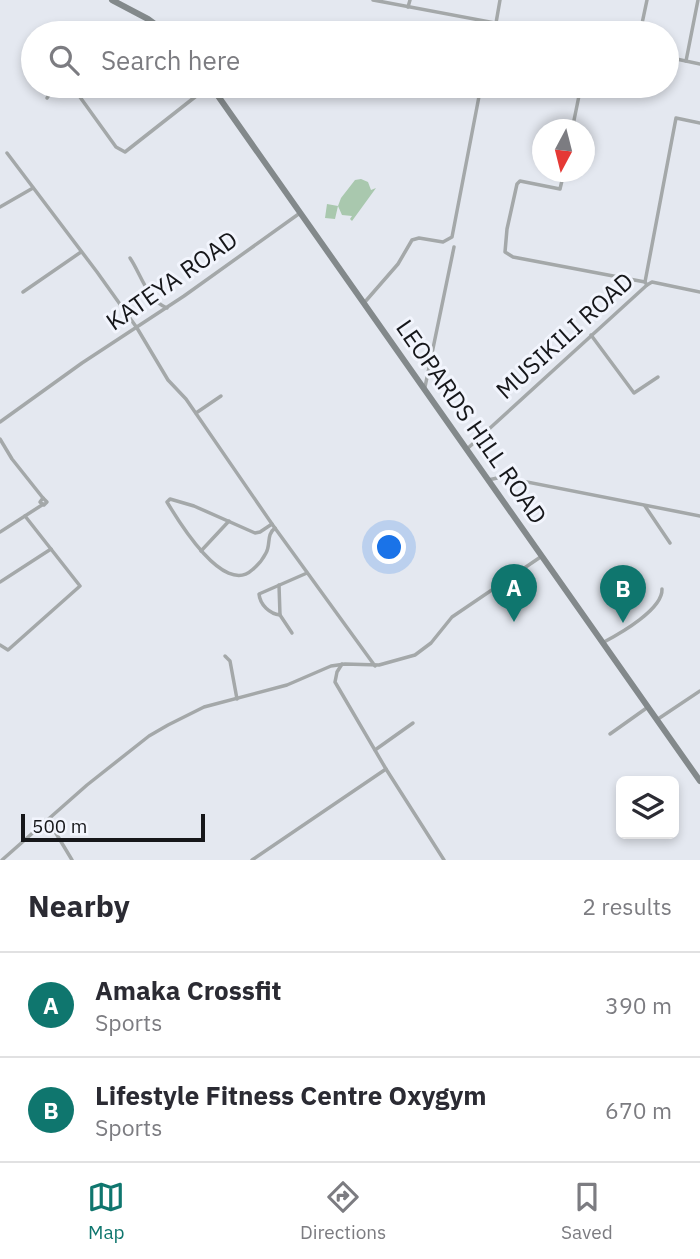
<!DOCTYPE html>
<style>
:root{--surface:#fff;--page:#f7f7f7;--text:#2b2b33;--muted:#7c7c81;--line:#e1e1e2;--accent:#0f766e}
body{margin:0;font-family:"IBM Plex Sans",sans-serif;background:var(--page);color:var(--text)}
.controls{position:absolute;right:21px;bottom:21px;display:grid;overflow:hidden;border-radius:10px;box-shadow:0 4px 10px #0003}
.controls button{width:63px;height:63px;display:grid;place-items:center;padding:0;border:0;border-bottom:2px solid var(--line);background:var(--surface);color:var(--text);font:35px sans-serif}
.compass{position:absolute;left:532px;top:119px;width:63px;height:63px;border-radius:50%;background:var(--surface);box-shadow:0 4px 10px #0003;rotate:187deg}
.scale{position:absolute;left:21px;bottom:18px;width:184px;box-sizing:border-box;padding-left:7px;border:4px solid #16171a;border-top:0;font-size:19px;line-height:24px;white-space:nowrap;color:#16171a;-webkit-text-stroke:5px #f2f5fd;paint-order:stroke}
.you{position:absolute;left:390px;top:548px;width:24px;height:24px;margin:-18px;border:5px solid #fff;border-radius:50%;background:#1a73e8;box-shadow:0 0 0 10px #1a73e833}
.badge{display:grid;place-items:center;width:46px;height:46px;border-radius:50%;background:var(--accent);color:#fff;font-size:23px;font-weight:700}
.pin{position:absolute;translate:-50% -58px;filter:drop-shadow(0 2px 4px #0008)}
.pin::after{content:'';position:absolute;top:37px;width:24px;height:21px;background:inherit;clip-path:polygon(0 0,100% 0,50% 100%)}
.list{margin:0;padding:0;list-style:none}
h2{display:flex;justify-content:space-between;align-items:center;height:91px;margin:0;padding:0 28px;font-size:30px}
h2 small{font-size:23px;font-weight:400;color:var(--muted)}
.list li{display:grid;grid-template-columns:46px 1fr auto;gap:21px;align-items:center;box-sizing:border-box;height:105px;padding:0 28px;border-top:2px solid var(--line)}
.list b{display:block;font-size:26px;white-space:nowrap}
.list p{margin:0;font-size:23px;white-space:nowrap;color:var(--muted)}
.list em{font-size:23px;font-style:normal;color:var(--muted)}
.icon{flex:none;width:38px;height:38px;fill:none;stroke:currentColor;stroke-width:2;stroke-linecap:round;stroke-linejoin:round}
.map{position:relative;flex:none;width:700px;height:860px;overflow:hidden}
.search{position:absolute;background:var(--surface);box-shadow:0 4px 10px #0003;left:21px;right:21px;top:21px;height:77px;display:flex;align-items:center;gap:18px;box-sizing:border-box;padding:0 24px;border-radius:38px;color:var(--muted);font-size:26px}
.sheet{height:301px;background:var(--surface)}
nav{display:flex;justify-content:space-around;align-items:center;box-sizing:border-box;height:98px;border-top:2px solid var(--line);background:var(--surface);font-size:19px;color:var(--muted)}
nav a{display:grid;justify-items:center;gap:4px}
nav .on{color:var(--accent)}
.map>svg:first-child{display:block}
.green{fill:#a9c8ae}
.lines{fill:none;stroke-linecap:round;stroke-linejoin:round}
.street{stroke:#a4a8a9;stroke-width:3.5}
.secondary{stroke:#83898b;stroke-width:6}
.labels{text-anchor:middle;stroke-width:6;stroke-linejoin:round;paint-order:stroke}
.street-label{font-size:24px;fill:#16171a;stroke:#f2f5fd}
</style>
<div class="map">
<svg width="700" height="860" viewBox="0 0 700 860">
<rect width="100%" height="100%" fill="#e4e8f0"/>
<!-- green -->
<path class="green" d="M361,179L368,182L371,190L376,188L352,221L350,219L352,216L342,215L338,206L335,219L325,218L327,204L338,206L341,198L355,180Z"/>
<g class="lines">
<!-- street -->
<g class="street">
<path d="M373,0L548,33"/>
<path d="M408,7L410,0"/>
<path d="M496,23L500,0"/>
<path d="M491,33L494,23"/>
<path d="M640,33L647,0"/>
<path d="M667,57L700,64"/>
<path d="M686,61L698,0"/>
<path d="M72,86L116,147L125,152L209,86"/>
<path d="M47,98L55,86"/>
<path d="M572,130L581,86"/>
<path d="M7,153L97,272L137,328L168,380L186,399L272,524L375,666"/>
<path d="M564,172L560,189L520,181L517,184L507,229L505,252L513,257L645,282L647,285"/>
<path d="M0,207L33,188"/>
<path d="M130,258C141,274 147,300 167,308"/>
<path d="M645,282L676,118L700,123"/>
<path d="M23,292L81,252"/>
<path d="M364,303L398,264L412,240L419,238L443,242L452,237L481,86"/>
<path d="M591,335L634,393L658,377"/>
<path d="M425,387L454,247"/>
<path d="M196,413L221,396"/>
<path d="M0,422L82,363L184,296L300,213"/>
<path d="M0,439L12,459L43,498"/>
<path d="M467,449L647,285L652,282L700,292"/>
<path d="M488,480L502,477L700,516"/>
<path d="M43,498L47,502L44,505L40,502Z"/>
<path d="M645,506L670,543"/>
<path d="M272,524L260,532L255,533L194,506L170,499L167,502C179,522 224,596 252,570C257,566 263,559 266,553C271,544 266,535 275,528"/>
<path d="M0,532L42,505"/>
<path d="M201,551L229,521"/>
<path d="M0,582L51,549"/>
<path d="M279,585L280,615L292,633"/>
<path d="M280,615C270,614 260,605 259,594L307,573"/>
<path d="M604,642C621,633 663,609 662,589"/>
<path d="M0,645L8,650L80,586L25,516"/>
<path d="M225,656L230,661L237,699"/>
<path d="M342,664L337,672L335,682L386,769L444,860"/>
<path d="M658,719L700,691"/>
<path d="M610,734L648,707"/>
<path d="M375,750L413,723"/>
<path d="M48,820L72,860"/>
<path d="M2,860L87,785L149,736L168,725L204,707L287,685L331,666L345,664L379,665L415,655L431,643L452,617L542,556"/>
<path d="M252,860L386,769"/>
</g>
<!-- secondary -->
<g class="secondary">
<path d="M112,0L148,19L167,33"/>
<path d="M211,86L700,781"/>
</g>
</g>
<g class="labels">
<!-- street labels -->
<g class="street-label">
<text transform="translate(172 281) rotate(-35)" y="8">KATEYA ROAD</text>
<text transform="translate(565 336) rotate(-42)" y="8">MUSIKILI ROAD</text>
<text transform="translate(471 422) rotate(55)" y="8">LEOPARDS HILL ROAD</text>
</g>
</g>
</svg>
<div class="controls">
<button><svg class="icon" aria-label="layers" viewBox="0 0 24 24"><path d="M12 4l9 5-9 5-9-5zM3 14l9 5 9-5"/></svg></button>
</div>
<svg class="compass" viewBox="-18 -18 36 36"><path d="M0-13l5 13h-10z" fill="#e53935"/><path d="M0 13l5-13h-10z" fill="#7c7c81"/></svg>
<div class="scale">500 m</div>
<div class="you"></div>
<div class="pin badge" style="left:514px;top:622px">A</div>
<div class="pin badge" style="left:623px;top:623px">B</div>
<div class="search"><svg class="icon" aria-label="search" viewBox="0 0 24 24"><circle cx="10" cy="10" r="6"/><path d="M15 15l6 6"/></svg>Search here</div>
</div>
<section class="sheet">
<h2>Nearby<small>2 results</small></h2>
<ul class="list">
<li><span class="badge">A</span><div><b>Amaka Crossfit</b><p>Sports</p></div><em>390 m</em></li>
<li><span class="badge">B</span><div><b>Lifestyle Fitness Centre Oxygym</b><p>Sports</p></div><em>670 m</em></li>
</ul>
</section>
<nav>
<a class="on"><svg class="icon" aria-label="map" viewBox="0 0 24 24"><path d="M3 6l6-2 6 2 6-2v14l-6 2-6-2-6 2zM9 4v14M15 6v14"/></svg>Map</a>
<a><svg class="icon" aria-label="directions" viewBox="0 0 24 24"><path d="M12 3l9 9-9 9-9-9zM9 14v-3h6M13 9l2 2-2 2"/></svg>Directions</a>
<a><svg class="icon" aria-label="saved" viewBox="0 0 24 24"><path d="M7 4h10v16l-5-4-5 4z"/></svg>Saved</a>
</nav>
